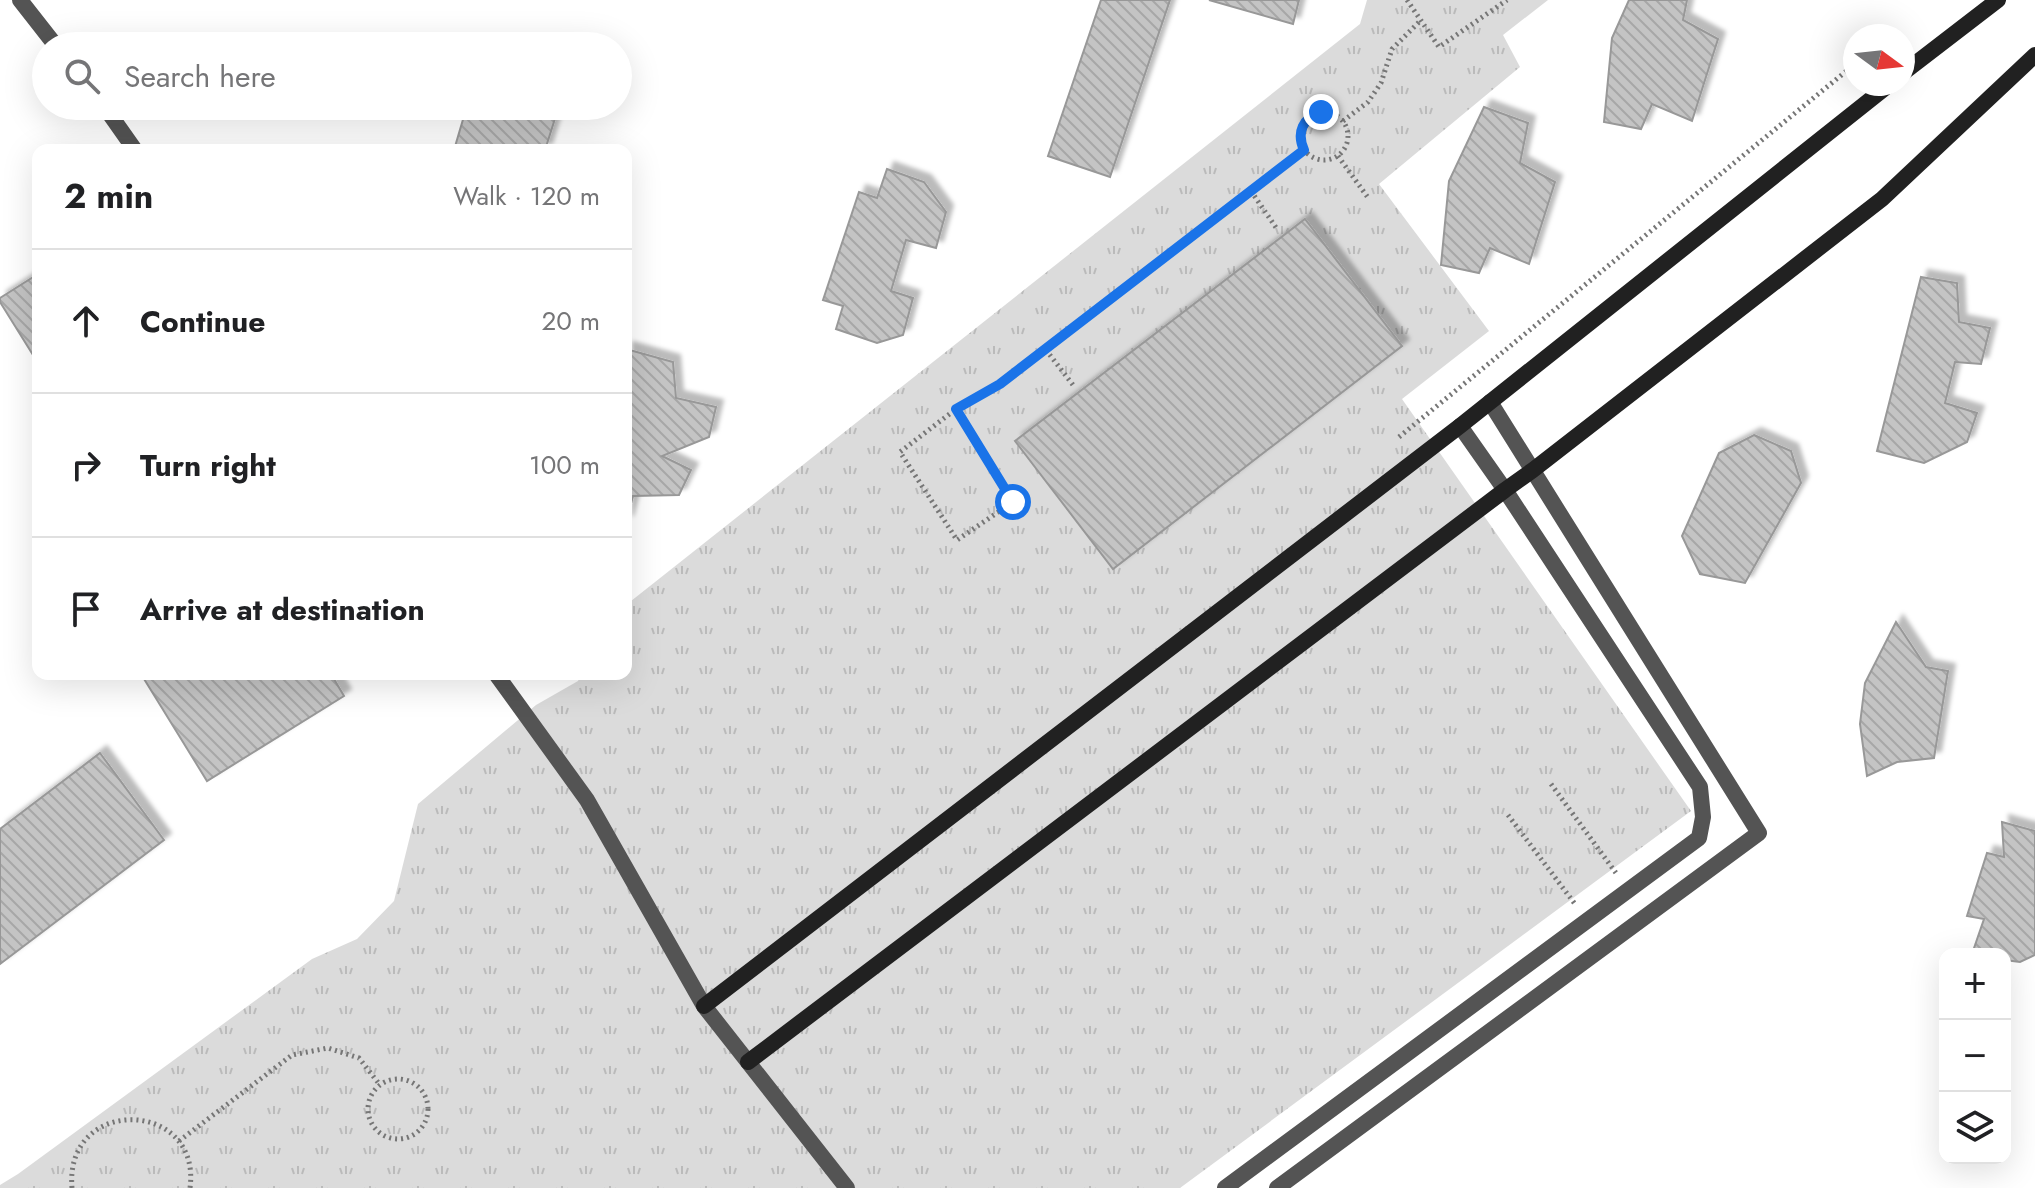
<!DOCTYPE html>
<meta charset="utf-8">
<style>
:root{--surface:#fff;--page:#f2f2f2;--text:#202124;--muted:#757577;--line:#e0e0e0}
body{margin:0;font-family:Jost,sans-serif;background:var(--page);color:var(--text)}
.controls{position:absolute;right:24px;bottom:24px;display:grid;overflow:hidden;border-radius:16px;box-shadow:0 8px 32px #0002}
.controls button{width:72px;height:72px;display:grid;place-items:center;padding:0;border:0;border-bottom:2px solid var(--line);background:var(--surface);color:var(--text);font:40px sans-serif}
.compass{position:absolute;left:1843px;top:24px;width:72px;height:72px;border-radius:50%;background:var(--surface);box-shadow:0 8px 32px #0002;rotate:105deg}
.stop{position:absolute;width:24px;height:24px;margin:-18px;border:6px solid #1a73e8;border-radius:50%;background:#fff}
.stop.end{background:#1a73e8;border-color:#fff;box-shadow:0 2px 8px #0008}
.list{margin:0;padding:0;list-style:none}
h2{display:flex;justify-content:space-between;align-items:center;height:104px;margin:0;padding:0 32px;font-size:34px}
h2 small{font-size:26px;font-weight:400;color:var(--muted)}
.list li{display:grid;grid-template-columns:52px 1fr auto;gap:24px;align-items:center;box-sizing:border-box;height:144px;padding:0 32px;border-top:2px solid var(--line)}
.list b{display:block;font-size:30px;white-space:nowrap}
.list em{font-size:26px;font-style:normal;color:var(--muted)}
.icon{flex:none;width:44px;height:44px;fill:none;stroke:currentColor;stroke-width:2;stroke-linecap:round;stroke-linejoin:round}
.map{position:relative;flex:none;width:2035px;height:1188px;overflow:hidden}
.search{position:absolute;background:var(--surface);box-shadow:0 8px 32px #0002;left:32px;top:32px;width:600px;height:88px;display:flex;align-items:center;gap:20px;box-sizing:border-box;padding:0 28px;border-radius:44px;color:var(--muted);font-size:30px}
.panel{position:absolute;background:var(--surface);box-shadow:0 8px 32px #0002;left:32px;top:144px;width:600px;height:536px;border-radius:16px}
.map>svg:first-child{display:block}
.park{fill:url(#park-tufts)}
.building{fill:url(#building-back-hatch);stroke:#989898;stroke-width:2;filter:url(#shadow)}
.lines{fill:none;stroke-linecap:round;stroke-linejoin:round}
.path{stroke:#767676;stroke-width:5;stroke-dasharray:2 4;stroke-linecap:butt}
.lane{stroke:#545454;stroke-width:16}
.street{stroke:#545454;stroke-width:16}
.secondary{stroke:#212121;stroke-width:16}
.route{stroke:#1a73e8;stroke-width:10}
</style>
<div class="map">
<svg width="2035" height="1188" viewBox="0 0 2035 1188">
<defs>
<pattern id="park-tufts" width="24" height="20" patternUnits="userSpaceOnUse" patternTransform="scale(2)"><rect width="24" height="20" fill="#dbdbdb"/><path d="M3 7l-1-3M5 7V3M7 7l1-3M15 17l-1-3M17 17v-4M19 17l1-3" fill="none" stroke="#bababa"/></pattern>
<pattern id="building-back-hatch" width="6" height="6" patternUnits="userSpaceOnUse" patternTransform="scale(2)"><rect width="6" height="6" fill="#c4c4c4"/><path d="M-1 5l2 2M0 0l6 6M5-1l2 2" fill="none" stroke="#a7a7a7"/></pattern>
<filter id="shadow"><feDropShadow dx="7" dy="-7" stdDeviation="2" flood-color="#0004"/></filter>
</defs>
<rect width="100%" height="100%" fill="#fff"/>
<!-- park -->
<path class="park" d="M1367,0H1548L1503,35L1520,67L1379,184L1489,331L1402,399L1691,811L1180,1188H0V1185L18,1174L312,959L357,939L394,901L418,804L536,705L578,681L581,674H626V605L1360,24Z"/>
<!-- building -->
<g class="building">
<path d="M1101,0H1170L1110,177L1048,156Z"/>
<path d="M1209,0H1299L1293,24Z"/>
<path d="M1629,0H1687L1683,20L1718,39L1692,121L1652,104L1641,129L1604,122L1612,38Z"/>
<path d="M467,106H559L545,150H454Z"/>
<path d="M1484,107L1528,123L1520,163L1555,182L1529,264L1490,248L1479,273L1441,265L1449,181Z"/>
<path d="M887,169L924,182L946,212L936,248L906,240L891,291L913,298L903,335L877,343L836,329L843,306L823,300L859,192L877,198Z"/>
<path d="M1305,219L1402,346L1113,569L1015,441Z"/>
<path d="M38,274V363L0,302V298Z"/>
<path d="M1921,277L1957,283L1959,322L1990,328L1981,364L1955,362L1945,403L1977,413L1967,442L1924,463L1877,451Z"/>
<path d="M626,349L673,362L676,398L716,407L709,437L662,456L691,470L679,495L633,496L626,523Z"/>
<path d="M1754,435L1791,451L1801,483L1745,583L1700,574L1682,536L1719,453Z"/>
<path d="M1896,622L1926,667L1948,671L1934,758L1897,762L1867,776L1860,724L1865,683Z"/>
<path d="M141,674H331L344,696L207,781Z"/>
<path d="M100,753L164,840L0,964V829Z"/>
<path d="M2002,822L2035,831V955L2020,962L2005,960V954H1972L1984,919L1967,916L1987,853L2004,857Z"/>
</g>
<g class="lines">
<!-- path -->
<g class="path">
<path d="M1407,0L1439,47L1507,0"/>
<circle cx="1324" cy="136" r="24"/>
<path d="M1343,121L1368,102L1381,83L1392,49L1421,20"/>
<path d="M1338,156L1369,199"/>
<path d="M1251,191L1277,229"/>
<path d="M1046,350L1073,385"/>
<path d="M956,409L1013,502L957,540L900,452L956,409L1000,384L1046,350L1304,150"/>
<path d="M1399,437L1855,64"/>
<path d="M1551,784L1616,873"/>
<path d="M1508,815L1575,904"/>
<circle cx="398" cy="1109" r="30"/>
<path d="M179,1141L292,1055L328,1048L359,1058L380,1085"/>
<path d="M72,1188C64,1095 202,1099 190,1188"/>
</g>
<!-- lane -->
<g class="lane">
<path d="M1225,1188L1699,838L1703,817L1700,787L1505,490L1460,426"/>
<path d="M1277,1188L1759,833L1490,402"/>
</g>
<!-- street -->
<g class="street">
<path d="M20,0L56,46"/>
<path d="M104,106L135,150"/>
<path d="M496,674L587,800L704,1006L847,1188"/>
</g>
<!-- secondary -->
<g class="secondary">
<path d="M1903,73L1998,0"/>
<path d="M704,1006L1460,426L1890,84"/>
<path d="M748,1062L1505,490L1533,470L1882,199L2035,55"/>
</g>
</g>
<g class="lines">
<!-- route -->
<path class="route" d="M1013,502L956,409L1000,384L1304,150C1296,132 1303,118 1321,112"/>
</g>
</svg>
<div class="controls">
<button>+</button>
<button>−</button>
<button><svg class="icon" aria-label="layers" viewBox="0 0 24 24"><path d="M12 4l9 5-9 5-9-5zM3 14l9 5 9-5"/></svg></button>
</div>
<svg class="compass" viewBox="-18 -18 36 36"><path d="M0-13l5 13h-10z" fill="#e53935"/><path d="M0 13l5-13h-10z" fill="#757577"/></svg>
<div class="stop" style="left:1013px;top:502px"></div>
<div class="stop end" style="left:1321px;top:112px"></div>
<div class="search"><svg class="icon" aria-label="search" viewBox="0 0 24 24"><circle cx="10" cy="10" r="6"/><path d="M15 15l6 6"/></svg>Search here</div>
<section class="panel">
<h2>2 min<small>Walk · 120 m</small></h2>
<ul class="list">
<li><svg class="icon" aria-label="ahead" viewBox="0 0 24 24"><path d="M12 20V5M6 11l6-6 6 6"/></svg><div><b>Continue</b></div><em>20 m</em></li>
<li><svg class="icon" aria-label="right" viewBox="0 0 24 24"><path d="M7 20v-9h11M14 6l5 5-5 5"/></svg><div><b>Turn right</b></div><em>100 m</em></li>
<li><svg class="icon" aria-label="arrive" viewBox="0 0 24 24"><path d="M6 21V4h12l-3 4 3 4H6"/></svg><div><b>Arrive at destination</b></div></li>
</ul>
</section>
</div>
